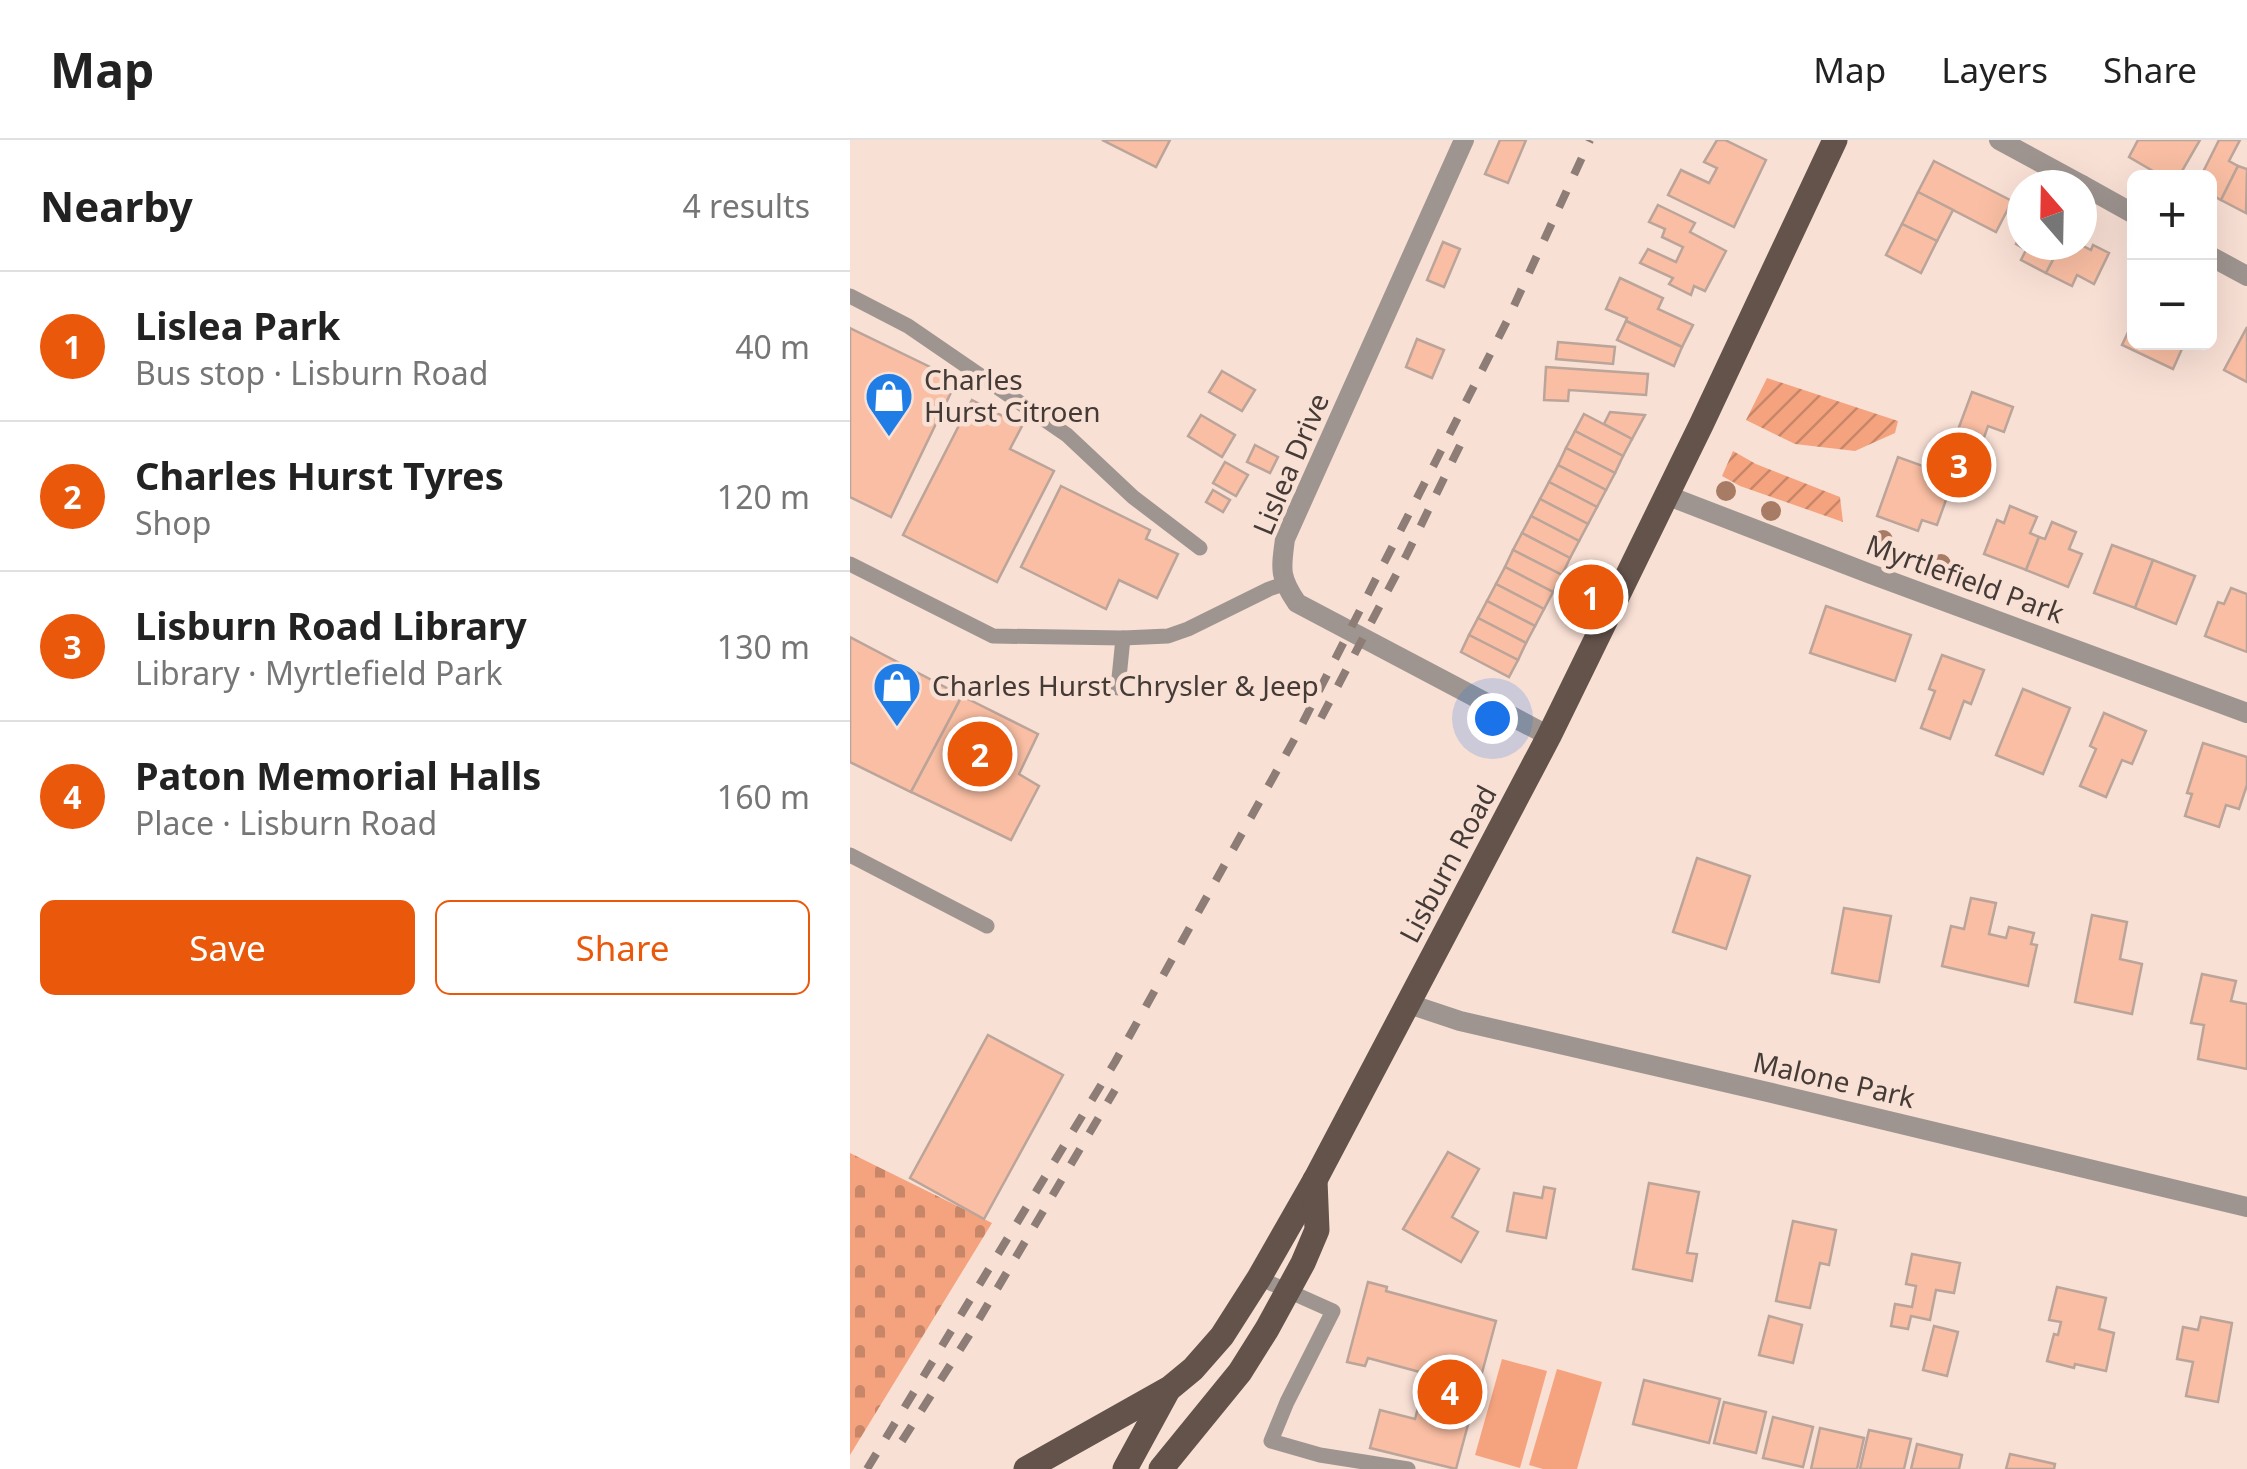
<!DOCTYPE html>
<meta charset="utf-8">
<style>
:root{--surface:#fff;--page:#f2f2f2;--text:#222;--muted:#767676;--line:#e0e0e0;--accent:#ea580c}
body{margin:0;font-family:"Noto Sans",sans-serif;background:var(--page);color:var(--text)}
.controls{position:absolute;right:30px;top:30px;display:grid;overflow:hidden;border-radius:15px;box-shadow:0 10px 40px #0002}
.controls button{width:90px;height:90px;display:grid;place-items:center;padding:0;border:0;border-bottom:2px solid var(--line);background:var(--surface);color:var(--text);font:50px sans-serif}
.compass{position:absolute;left:1157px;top:30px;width:90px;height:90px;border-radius:50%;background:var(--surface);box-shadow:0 10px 40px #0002;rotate:340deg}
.you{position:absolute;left:642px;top:578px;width:35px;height:35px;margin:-25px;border:8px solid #fff;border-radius:50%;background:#1a73e8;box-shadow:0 0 0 15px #1a73e833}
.badge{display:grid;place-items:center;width:65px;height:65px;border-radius:50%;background:var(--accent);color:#fff;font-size:32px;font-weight:700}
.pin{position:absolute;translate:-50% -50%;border:5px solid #fff;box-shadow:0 2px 10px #0006}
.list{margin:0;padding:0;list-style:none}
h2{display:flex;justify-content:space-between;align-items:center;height:130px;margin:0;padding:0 40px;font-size:42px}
h2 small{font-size:32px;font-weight:400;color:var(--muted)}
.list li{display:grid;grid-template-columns:65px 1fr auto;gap:30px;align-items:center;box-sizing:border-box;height:150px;padding:0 40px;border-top:2px solid var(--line)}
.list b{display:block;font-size:38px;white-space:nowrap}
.list p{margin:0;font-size:32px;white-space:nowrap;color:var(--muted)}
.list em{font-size:32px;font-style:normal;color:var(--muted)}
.actions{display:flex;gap:20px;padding:30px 40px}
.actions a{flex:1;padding:22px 0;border:2px solid var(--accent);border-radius:15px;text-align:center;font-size:35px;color:var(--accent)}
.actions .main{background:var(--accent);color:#fff}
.map{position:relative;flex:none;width:1397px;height:1329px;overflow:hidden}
header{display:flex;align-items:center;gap:60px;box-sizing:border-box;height:140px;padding:0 50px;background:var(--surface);border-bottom:2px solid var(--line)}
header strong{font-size:48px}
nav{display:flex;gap:55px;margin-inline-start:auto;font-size:35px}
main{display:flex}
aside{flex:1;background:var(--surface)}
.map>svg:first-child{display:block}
.grass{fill:#f5a37e}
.cemetery{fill:url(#cemetery-stones)}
.garden{fill:url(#garden-furrows)}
.building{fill:#f9bea3;stroke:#bba499;stroke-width:2.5}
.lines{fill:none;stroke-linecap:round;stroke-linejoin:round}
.lane{stroke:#9f9590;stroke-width:15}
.street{stroke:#9f9590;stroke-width:20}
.primary{stroke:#64534b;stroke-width:25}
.rail{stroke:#8d7d76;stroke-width:8;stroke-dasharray:18 18;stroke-linecap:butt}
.tree{fill:#a87c64}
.labels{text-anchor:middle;stroke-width:9;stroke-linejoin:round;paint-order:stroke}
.poi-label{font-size:28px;fill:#443a36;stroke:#f9e0d5;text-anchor:start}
.street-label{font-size:28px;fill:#443a36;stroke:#f9e0d5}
</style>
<header>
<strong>Map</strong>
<nav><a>Map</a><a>Layers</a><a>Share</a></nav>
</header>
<main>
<aside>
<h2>Nearby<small>4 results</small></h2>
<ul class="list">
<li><span class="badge">1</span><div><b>Lislea Park</b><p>Bus stop · Lisburn Road</p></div><em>40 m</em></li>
<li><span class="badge">2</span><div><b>Charles Hurst Tyres</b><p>Shop</p></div><em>120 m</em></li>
<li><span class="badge">3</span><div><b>Lisburn Road Library</b><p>Library · Myrtlefield Park</p></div><em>130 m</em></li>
<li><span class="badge">4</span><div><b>Paton Memorial Halls</b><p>Place · Lisburn Road</p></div><em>160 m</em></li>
</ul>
<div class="actions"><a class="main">Save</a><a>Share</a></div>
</aside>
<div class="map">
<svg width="1397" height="1329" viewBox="0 0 1397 1329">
<defs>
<pattern id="cemetery-stones" width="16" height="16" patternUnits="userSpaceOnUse" patternTransform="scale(2.5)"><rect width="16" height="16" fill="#f5a37e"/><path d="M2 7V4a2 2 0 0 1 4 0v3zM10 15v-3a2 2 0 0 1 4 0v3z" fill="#c88668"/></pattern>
<pattern id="garden-furrows" width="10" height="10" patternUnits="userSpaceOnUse" patternTransform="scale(2.5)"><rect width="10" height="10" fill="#f5a37e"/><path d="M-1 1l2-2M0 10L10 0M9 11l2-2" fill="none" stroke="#c88668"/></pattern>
</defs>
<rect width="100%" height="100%" fill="#f9e0d5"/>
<!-- grass -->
<g class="grass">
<path d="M652,1219L697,1231L670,1328L625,1315Z"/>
<path d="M707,1229L752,1242L727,1329H693L679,1325Z"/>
</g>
<!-- cemetery -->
<path class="cemetery" d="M0,1013L142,1083L0,1315Z"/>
<!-- garden -->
<g class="garden">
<path d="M917,238L1048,281L1045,293L1005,311L945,304L896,280Z"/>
<path d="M883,311L906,324L990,357L993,382L890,346L872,336Z"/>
</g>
<!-- building -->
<g class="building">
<path d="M252,0H320L306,27Z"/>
<path d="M650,0H676L658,43L635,34Z"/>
<path d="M867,0H875L916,20L884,87L818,55L831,30L859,43L867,28L854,22Z"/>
<path d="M1288,0H1350L1328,38H1315L1279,17Z"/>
<path d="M1369,0H1390L1379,21L1388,26L1371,60L1360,54V38H1350Z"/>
<path d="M1084,21L1162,61L1146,92L1068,52Z"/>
<path d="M1388,26L1397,29L1396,73L1371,60Z"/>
<path d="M1068,52L1103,70L1087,101L1052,84Z"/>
<path d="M808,65L845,83L840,92L876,111L855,151L844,146L841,155L819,144L823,138L790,123L798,109L826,122L833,107L812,97L815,89L799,82Z"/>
<path d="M1052,84L1087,101L1071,133L1036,115Z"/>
<path d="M1172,91V105H1211L1196,133L1171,120L1176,110L1166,104Z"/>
<path d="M593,102L610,109L594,147L577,140Z"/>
<path d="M1211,105H1231L1241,110L1243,105L1259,113L1244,144L1227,135L1222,146L1196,133Z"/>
<path d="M770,138L813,158L808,169L843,185L832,207L776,181L777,178L756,169Z"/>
<path d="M1284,180V202H1335L1323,229L1272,205Z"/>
<path d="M776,181L832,207L824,226L767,200Z"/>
<path d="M1397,187V242L1374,230Z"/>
<path d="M0,188L107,240L41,377L0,357Z"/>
<path d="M567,199L594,210L582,238L556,227Z"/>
<path d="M708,202L765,207L763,224L706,219Z"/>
<path d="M696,227L798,234L796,255L719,250L718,261L694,260Z"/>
<path d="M372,231L405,250L392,271L359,252Z"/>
<path d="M1122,252L1163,267L1154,292L1138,286L1116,348L1102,343L1087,385L1072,380L1068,391L1027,376L1048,317L1092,333Z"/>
<path d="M122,260L172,286L160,309L204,331L147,442L53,395Z"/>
<path d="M760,272L795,275L782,299L754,284Z"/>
<path d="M734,274L782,299L773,316L725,291Z"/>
<path d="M351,275L385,295L372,317L338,296Z"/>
<path d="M725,291L773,316L765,333L716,308Z"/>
<path d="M405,305L428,317L420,333L397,322Z"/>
<path d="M716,308L765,333L756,350L708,325Z"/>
<path d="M375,322L398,335L386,356L363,343Z"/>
<path d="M708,325L756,350L747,367L699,342Z"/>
<path d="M699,342L747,367L738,384L690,359Z"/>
<path d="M211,346L300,390L296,399L328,414L307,458L269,440L256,469L171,427Z"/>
<path d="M363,350L380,360L373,372L356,362Z"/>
<path d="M690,359L738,384L729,401L681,376Z"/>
<path d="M1160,366L1187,377L1180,393L1189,397L1176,430L1134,414L1147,380L1154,383Z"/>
<path d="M681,376L729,401L720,418L672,393Z"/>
<path d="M1202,382L1226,392L1219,409L1232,414L1218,447L1176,430L1189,397L1195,399Z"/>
<path d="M672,393L720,418L712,435L663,410Z"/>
<path d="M1262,405L1303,420L1285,468L1244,453Z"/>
<path d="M663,410L712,435L703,452L655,427Z"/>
<path d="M1303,420L1345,436L1326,484L1285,468Z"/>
<path d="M655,427L703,452L694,469L646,444Z"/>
<path d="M646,444L694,469L685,486L637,461Z"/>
<path d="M1381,448L1397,454V512L1355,496L1368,462L1374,464Z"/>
<path d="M637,461L685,486L676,503L628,478Z"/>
<path d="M976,466L1061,495L1045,541L960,513Z"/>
<path d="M628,478L676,503L668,520L619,495Z"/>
<path d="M619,495L668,520L659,537L611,512Z"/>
<path d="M0,497L112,556L61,652L0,622Z"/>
<path d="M1092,515L1134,530L1121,564L1114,561L1100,599L1071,588L1085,551L1079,549Z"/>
<path d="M1173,549L1220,568L1193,634L1146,615Z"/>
<path d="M112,556L188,594L169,634L189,646L161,700L61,652Z"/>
<path d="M1254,573L1296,591L1282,624L1272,620L1256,657L1230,646L1246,609L1240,606Z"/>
<path d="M1353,603L1397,617V645L1389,669L1376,665L1369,687L1335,676L1342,654L1337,653Z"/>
<path d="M847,718L900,736L876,809L823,792Z"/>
<path d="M1121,758L1146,763L1139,794L1156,798L1159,787L1184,793L1181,804L1187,805L1178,846L1092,826L1101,786L1114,789Z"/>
<path d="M994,768L1041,776L1029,842L982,833Z"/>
<path d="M1242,775L1277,782L1270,819L1292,824L1282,874L1225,862Z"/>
<path d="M1352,834L1386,841L1381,861L1397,864V929L1348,919L1354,885L1341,883Z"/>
<path d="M138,895L213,935L134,1079L60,1038Z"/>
<path d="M598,1012L629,1029L602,1077L628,1092L611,1122L553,1089Z"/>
<path d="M799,1043L849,1052L837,1113L847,1114L842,1141L783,1129Z"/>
<path d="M694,1047L705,1049L696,1098L657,1091L664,1053L692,1058Z"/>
<path d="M943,1081L986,1090L979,1125L970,1123L960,1168L926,1161Z"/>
<path d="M1062,1114L1110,1123L1104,1153L1086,1150L1080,1180L1061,1176L1058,1189L1041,1186L1045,1164L1062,1167L1066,1146L1056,1144Z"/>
<path d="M518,1142L537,1147L536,1151L646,1181L606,1329L520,1308L530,1270L565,1279L577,1234L518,1218L515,1226L497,1222Z"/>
<path d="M1207,1147L1256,1158L1249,1189L1264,1193L1256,1231L1225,1224L1224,1228L1197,1221L1204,1194L1208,1195L1211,1182L1199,1180Z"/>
<path d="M919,1176L952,1185L943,1223L909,1215Z"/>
<path d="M1351,1177L1382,1183L1368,1262L1336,1256L1343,1222L1327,1219L1333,1187L1348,1190Z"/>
<path d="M1084,1186L1108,1192L1097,1236L1073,1230Z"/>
<path d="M794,1240L870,1259L859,1303L783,1284Z"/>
<path d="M874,1262L916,1272L906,1313L864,1303Z"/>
<path d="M923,1277L963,1287L953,1327L913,1318Z"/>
<path d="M970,1288L1014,1298L1007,1329H961Z"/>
<path d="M1019,1290L1061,1299L1054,1329H1010Z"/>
<path d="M1067,1304L1112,1315L1109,1329H1061Z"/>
<path d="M1160,1314L1205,1324L1204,1329H1156Z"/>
</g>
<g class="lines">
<!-- lane -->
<g class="lane">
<path d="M0,156L58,186L217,295L283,357L350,408"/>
<path d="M0,424L143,496L273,498L318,496L338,489L419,449L434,444"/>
<path d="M268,548L273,498"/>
<path d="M0,715L137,786"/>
<path d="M409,1138L483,1171L437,1262L421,1301L470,1315L558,1329"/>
</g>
<!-- street -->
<g class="street">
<path d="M614,0L435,399C431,429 429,437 447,463L699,596"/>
<path d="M1149,0L1232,45"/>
<path d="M1232,45L1284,74"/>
<path d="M1360,116L1397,136"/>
<path d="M816,355L1018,433L1397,573"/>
<path d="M559,864L610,881L922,953L1397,1067"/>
</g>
<!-- primary -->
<g class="primary">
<path d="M176,1329L320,1248L343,1229L372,1196L409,1138L465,1040L699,596L852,283L985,0"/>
<path d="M275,1329L317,1252"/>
<path d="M311,1329L390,1232L417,1189L453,1123L467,1090L465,1040"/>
</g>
<!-- rail -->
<g class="rail">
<path d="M471,578L557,414L616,293"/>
<path d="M52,1301L125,1186L265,950"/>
<path d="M17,1329L265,922L445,598L657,181L740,0"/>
</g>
</g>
<!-- trees -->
<g class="tree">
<circle cx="876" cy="351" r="10"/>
<circle cx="921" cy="371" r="10"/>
<circle cx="1033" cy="400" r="10"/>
<circle cx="1091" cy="424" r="10"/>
</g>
<!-- icons -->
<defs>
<g id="shop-pin" transform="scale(2.5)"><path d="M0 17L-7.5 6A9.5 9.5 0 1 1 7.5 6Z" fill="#207de6" stroke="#f9e0d5"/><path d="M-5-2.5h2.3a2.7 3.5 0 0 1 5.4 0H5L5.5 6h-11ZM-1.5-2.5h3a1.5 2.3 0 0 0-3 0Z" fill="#fff"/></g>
</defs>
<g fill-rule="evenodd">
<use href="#shop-pin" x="39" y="256"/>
<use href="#shop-pin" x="47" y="546"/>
</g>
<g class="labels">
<!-- poi labels -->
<g class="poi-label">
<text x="74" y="250">Charles<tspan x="74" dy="32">Hurst Citroen</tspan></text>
<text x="82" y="556">Charles Hurst Chrysler &amp; Jeep</text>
</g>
<!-- street labels -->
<g class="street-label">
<text transform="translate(441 324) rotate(-67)" y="10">Lislea Drive</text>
<text transform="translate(1115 439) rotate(20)" y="10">Myrtlefield Park</text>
<text transform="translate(598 724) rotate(-62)" y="10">Lisburn Road</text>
<text transform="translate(984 940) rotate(13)" y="10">Malone Park</text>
</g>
</g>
</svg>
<div class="controls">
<button>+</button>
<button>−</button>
</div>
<svg class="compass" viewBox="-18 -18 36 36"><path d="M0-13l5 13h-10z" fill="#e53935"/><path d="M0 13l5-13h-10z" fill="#767676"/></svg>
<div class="you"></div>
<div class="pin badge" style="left:741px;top:457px">1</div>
<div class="pin badge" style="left:130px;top:614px">2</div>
<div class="pin badge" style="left:1109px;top:325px">3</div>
<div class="pin badge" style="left:600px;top:1252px">4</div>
</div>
</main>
